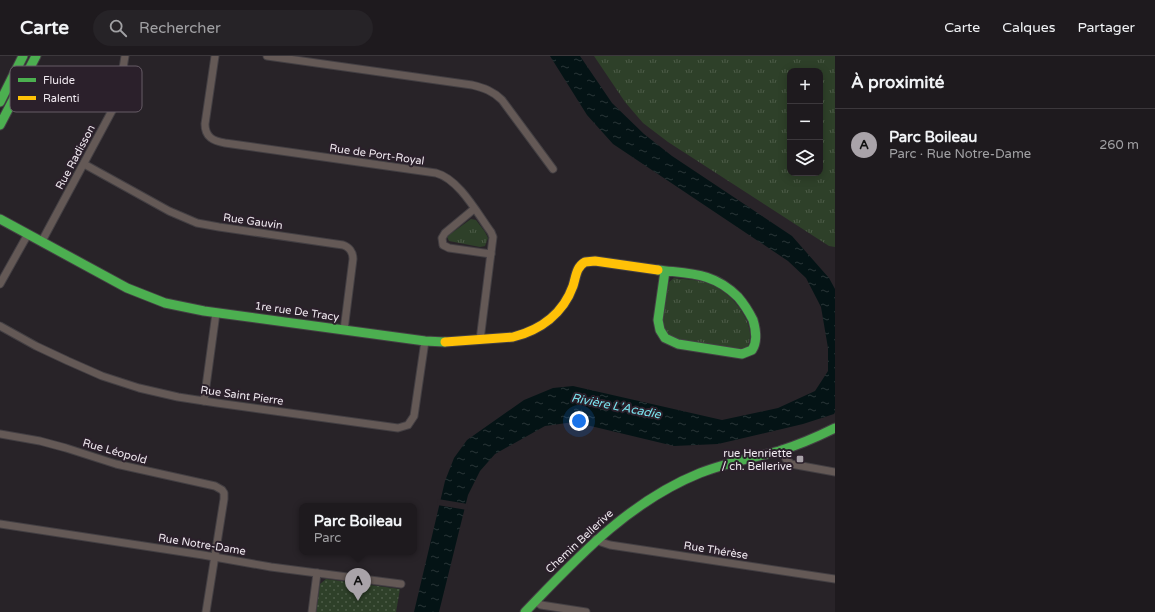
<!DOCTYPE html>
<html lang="fr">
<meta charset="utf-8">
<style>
:root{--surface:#1e1a1e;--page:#262327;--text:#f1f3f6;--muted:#a1a1a4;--line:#3c383c;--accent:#a9a3a9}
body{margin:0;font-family:"Varela Round",sans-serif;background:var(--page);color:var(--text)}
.controls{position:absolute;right:12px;top:12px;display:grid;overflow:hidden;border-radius:8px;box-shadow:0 2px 10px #0003}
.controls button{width:36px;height:36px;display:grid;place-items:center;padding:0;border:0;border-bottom:1px solid var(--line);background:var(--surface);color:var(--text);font:20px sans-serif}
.you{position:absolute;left:579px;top:365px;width:14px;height:14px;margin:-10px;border:3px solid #fff;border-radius:50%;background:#1a73e8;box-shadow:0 0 0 6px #1a73e833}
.badge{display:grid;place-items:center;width:26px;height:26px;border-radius:50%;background:var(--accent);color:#111;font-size:13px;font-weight:700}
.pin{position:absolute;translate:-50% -33px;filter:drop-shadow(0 1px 2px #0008)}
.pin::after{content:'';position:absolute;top:21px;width:14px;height:12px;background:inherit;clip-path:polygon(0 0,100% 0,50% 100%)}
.popup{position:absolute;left:299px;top:447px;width:118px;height:52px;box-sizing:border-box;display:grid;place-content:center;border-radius:8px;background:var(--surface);filter:drop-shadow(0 1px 3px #0005);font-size:13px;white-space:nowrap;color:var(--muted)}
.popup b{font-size:15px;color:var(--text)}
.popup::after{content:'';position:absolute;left:50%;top:100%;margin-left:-8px;border:8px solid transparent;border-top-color:var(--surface)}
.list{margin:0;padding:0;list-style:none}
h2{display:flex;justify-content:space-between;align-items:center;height:52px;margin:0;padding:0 16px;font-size:17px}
h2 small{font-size:13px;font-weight:400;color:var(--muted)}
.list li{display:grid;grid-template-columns:26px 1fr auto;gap:12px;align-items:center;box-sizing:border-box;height:72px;padding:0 16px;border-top:1px solid var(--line)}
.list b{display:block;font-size:15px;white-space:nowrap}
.list p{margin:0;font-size:13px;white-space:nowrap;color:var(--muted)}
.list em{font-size:13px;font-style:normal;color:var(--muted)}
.icon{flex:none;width:22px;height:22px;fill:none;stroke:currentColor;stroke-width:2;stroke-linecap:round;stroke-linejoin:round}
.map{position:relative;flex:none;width:835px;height:556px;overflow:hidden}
header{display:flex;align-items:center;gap:24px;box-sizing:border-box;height:56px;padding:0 20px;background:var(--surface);border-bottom:1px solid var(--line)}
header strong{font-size:19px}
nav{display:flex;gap:22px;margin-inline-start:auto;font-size:14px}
.search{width:280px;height:36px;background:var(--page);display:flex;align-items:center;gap:10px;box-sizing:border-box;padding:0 14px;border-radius:22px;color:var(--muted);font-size:15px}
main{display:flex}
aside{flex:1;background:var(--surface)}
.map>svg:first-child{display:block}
.grass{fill:url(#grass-tufts);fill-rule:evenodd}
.park{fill:url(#park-dots)}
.water{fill:url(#water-ripples)}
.pier{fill:#282328}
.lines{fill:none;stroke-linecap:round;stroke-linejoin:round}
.street-casing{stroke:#433f43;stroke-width:9}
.fast-casing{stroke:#433f43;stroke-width:11}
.slow-casing{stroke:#433f43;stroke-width:11}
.street{stroke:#645956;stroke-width:7}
.fast{stroke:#4caf50;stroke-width:9}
.slow{stroke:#ffc107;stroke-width:9}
.poi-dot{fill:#a9a3a9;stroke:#2b202b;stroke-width:1.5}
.labels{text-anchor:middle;stroke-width:4;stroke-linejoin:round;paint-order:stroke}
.street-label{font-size:11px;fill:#efe8ef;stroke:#2b202b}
.poi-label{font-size:11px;fill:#efe8ef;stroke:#2b202b;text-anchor:end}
.water-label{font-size:12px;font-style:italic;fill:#7ae3ee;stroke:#2b202b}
.key{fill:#2b202b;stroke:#665c66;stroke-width:1}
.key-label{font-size:11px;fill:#efe8ef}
</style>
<header>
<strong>Carte</strong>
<div class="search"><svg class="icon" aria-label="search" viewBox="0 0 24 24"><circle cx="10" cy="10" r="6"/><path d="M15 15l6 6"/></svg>Rechercher</div>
<nav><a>Carte</a><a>Calques</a><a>Partager</a></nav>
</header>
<main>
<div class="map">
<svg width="835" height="556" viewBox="0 0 835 556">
<defs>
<pattern id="grass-tufts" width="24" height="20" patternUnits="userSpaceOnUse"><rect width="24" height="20" fill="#2e4029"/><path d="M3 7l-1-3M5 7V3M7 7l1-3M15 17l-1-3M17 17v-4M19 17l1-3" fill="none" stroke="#4d5c48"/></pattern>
<pattern id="park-dots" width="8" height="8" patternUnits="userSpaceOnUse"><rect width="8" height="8" fill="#2e4029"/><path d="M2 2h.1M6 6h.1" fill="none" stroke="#4d5c48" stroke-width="1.8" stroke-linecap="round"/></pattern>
<pattern id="water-ripples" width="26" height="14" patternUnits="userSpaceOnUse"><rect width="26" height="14" fill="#041315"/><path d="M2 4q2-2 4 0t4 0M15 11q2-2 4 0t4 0" fill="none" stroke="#293537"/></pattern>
</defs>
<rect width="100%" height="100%" fill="#282328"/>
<!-- grass -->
<g class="grass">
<path d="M594,0H835V191L829,190L668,86L643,67L625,46ZM790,15H820V117H790Z"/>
<path d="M471,163L476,164L485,176L488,182L485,190L480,191L449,185L447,181L449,179Z"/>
<path d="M674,222C686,224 700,223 711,228C731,236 758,268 748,290L743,293L684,285L674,282L669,278L665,273L663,263L669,226Z"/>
</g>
<!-- park -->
<path class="park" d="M326,523L400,533L396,556H316L320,528Z"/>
<!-- water -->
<path class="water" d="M550,0H580L612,47L644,78L672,100L792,180L829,222L835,233V356L834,358L803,368L718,388L674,390L574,366L545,370L495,398L480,415L468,439L439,556H414L445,425L454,402L467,384L524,344L553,332L573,330L722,364L778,352L815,335L828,315V292L821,251L806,222L788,205L613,88L587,59Z"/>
<!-- pier -->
<path class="pier" d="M438,443L468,448L467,454L437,449Z"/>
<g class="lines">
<!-- street casing -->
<g class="street-casing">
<g id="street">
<path d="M215,0L205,68C205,81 213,85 225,87L436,117C459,123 477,157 491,176L493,181L480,284"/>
<path d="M267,0L472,29C484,32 493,35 502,44L553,113"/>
<path d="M84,108L169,155L197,167L219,171L343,189C349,191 353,196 353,203L344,274"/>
<path d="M474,153L445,177L442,182L443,189L449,192L491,198"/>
<path d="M42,185L114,51L120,31L125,0"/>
<path d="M0,228L28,178"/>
<path d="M0,270L36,290L68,305L102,320L139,332L178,341L217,347L398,372L408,369L414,360L425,285"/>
<path d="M204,345L216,257"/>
<path d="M0,378L40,385L66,392L116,408L215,430L222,434L224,437V443L206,556"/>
<path d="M782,393L786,403L791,408L835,416"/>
<path d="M0,468L203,499L271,511L401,528"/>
<path d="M596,483L601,486L610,489L835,523"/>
<path d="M535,545L541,549L586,556"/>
<path d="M312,556L317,517"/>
</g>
</g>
<!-- fast casing -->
<g class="fast-casing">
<g id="fast">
<path d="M0,46L23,0"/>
<path d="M0,69L36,0"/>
<path d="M0,163L127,232L165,247L204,255L425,285L445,286"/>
<path d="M658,214C690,218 713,216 738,241C744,248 749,256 753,264C756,274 758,285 752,294L742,298L678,288L665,282L660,274L658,264L665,215"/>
<path d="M525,556C577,502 628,446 700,417C725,407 752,402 779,395C798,389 817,381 835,372"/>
</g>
</g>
<!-- slow casing -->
<g class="slow-casing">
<path id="slow" d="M445,286L513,281C540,274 563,258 573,230C576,221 576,211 585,206L595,205L658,214"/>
</g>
<!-- street -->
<use href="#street" class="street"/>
<!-- fast -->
<use href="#fast" class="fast"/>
<!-- slow -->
<use href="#slow" class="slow"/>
</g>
<!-- markers -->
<rect class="poi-dot" x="796" y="399" width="8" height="8" rx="2"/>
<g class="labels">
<!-- street labels -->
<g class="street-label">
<text transform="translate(377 98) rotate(8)" y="4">Rue de Port-Royal</text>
<text transform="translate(75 101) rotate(-62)" y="4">Rue Radisson</text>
<text transform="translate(253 165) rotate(8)" y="4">Rue Gauvin</text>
<text transform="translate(297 255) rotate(8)" y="4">1re rue De Tracy</text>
<text transform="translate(242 339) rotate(8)" y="4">Rue Saint Pierre</text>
<text transform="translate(115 395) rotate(16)" y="4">Rue Léopold</text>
<text transform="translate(579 485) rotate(-43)" y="4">Chemin Bellerive</text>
<text transform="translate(202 488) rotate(9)" y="4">Rue Notre-Dame</text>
<text transform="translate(716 494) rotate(9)" y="4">Rue Thérèse</text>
</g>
<!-- poi labels -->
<g class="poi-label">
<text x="792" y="401">rue Henriette<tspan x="792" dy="13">/ ch. Bellerive</tspan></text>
</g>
<!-- water labels -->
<g class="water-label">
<text transform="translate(616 350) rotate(11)" y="4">Rivière L'Acadie</text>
</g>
</g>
<!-- legend -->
<rect x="10" y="10" width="132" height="46" rx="6" class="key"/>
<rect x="18" y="22" width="18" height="4" fill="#4caf50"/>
<rect x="18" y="40" width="18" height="4" fill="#ffc107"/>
<g class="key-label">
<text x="43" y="28">Fluide</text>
<text x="43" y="46">Ralenti</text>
</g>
</svg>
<div class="controls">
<button>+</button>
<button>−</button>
<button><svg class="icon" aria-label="layers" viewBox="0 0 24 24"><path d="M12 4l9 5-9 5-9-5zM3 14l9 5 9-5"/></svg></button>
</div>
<div class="you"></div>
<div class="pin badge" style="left:358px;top:545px">A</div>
<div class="popup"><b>Parc Boileau</b>Parc</div>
</div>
<aside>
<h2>À proximité<small></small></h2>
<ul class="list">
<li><span class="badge">A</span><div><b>Parc Boileau</b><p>Parc · Rue Notre-Dame</p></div><em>260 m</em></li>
</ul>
</aside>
</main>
